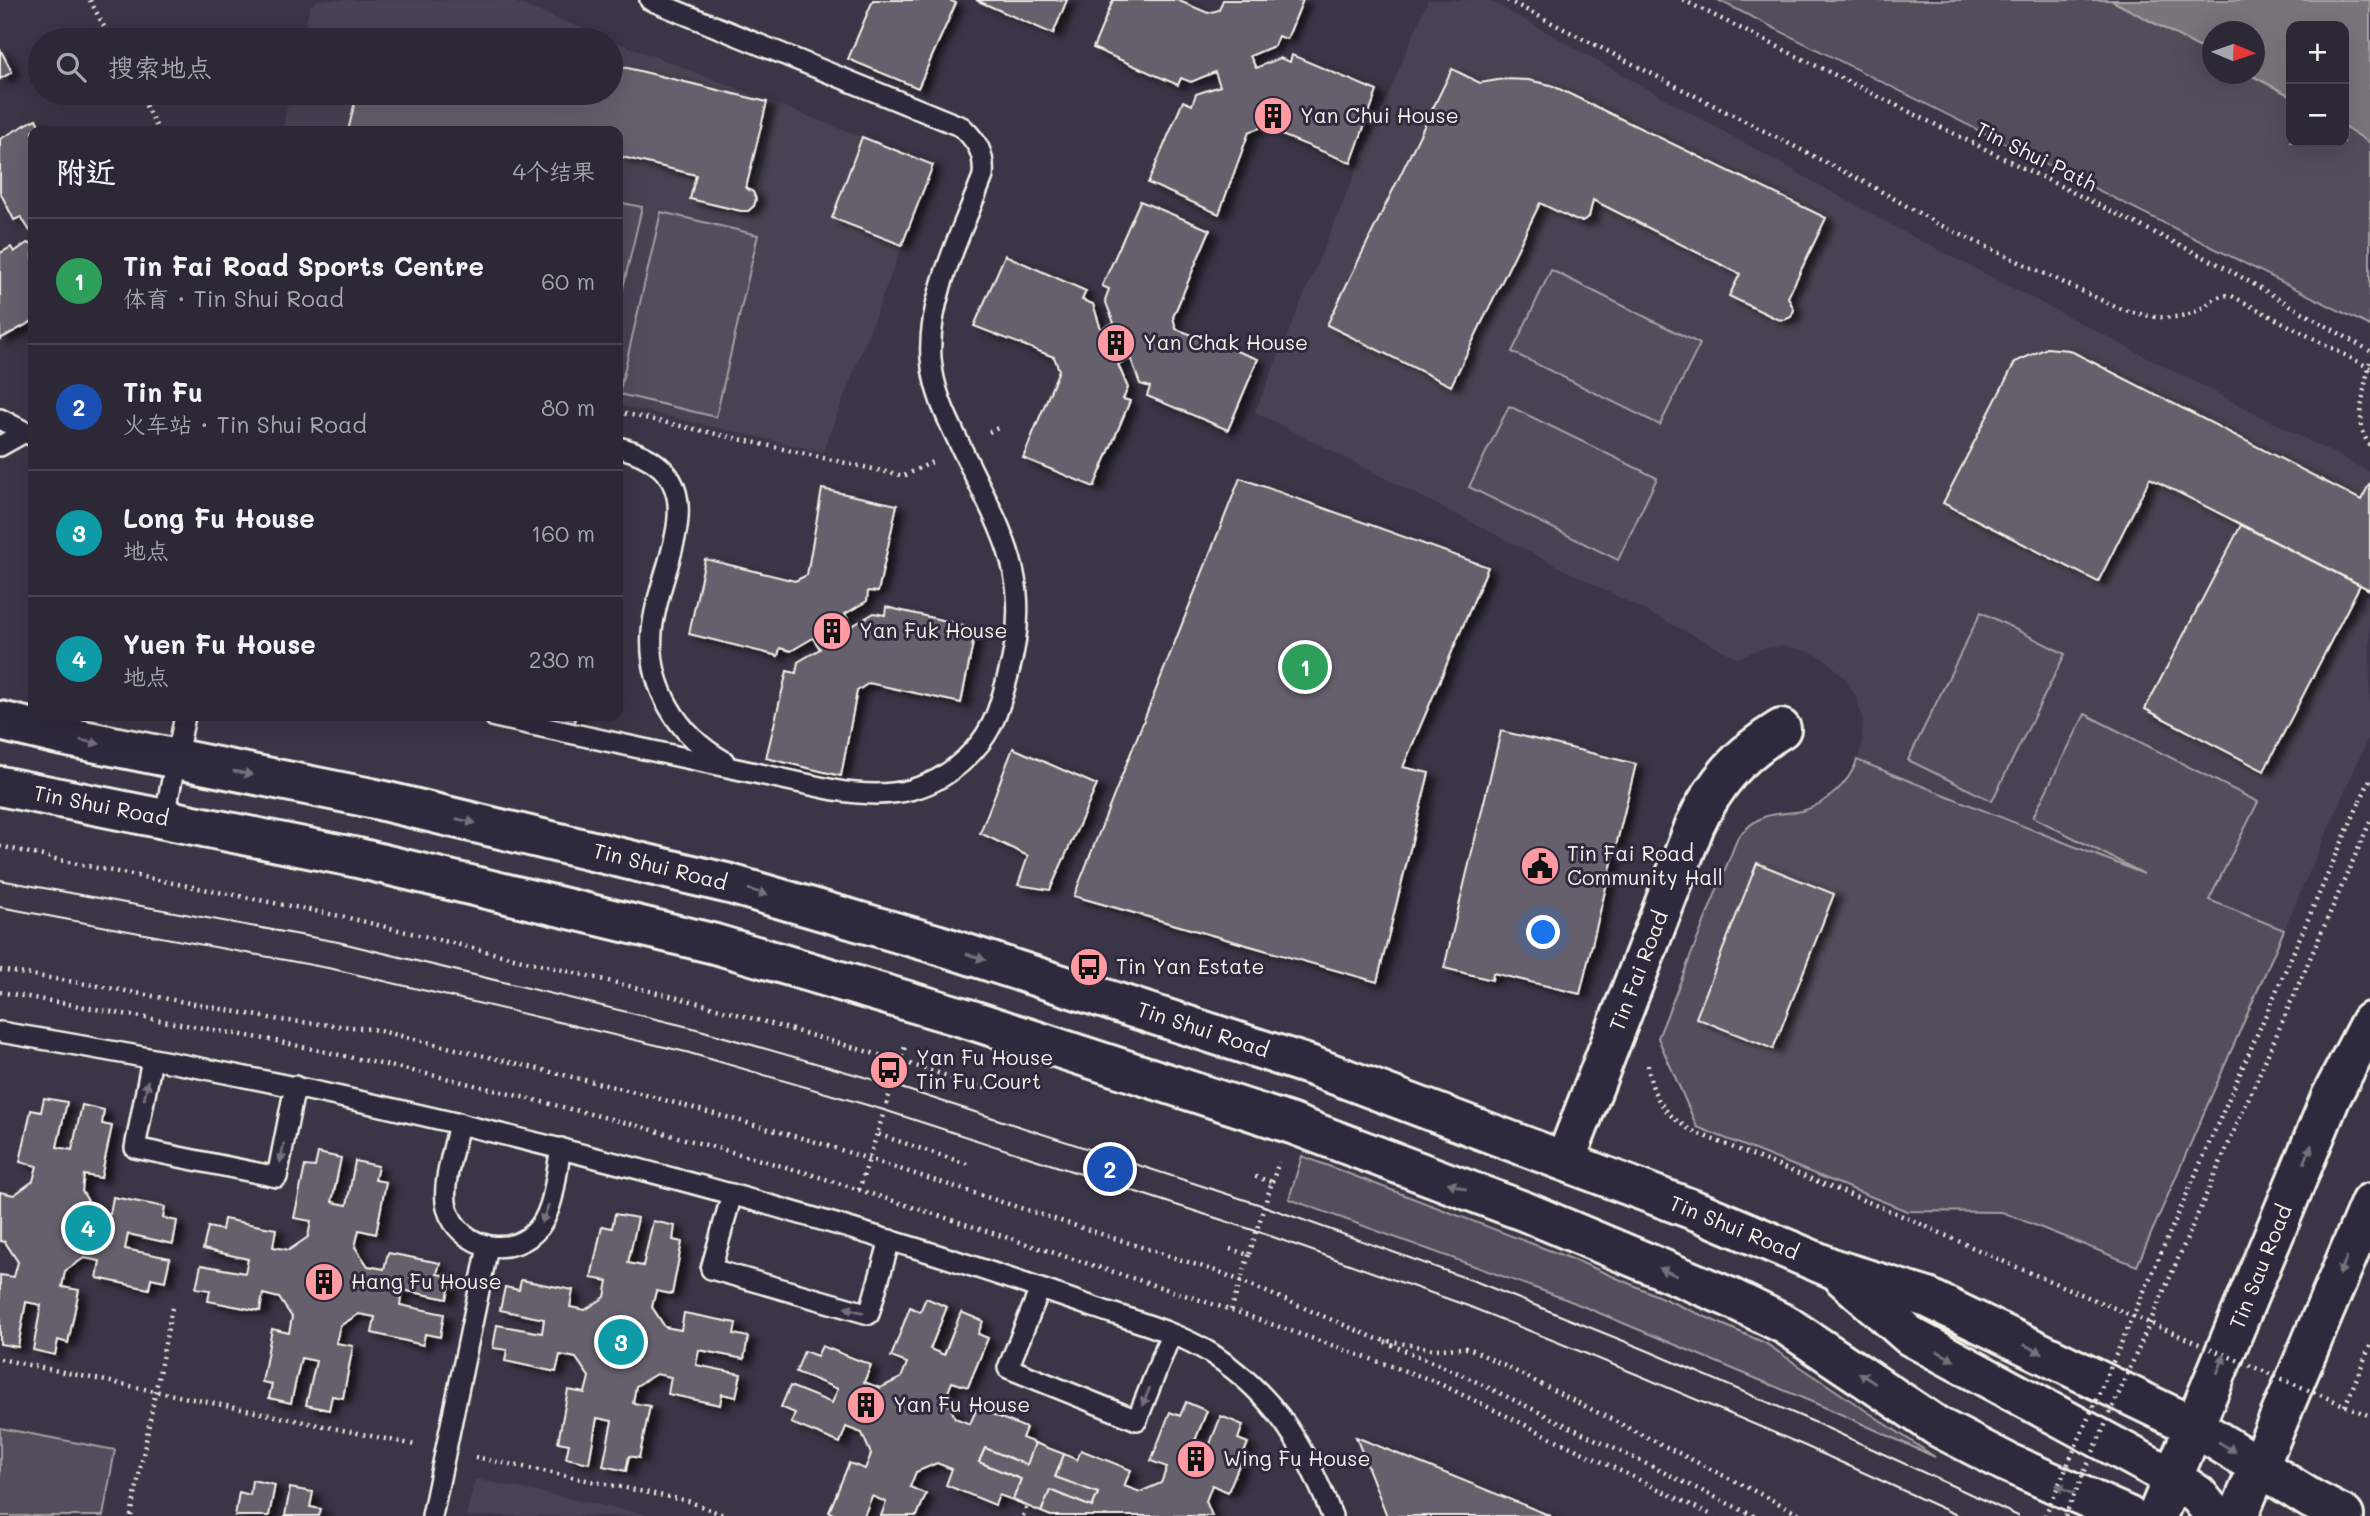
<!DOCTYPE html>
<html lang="zh">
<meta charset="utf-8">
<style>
:root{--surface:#2c2835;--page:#34303d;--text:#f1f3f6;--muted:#a6a6ad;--line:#484450;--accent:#d93025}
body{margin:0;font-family:Mali,"LXGW WenKai TC",sans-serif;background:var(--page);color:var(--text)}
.controls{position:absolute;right:21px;top:21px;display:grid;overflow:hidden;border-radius:14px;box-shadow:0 7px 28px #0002}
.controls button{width:63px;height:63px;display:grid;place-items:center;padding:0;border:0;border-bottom:2px solid var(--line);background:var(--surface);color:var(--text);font:35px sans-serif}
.compass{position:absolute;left:2202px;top:21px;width:63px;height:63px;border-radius:50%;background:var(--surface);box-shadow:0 7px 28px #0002;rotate:92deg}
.you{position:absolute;left:1544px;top:933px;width:24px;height:24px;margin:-18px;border:5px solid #fff;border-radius:50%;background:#1a73e8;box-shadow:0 0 0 10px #1a73e833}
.badge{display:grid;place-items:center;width:46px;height:46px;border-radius:50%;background:var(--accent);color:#fff;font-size:23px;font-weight:700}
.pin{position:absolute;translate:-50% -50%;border:4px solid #fff;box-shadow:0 2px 7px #0006}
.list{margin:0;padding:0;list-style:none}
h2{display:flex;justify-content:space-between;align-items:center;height:91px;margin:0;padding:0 28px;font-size:30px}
h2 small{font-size:23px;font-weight:400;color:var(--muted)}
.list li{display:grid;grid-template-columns:46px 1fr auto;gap:21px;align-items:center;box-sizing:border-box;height:126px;padding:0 28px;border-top:2px solid var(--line)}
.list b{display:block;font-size:26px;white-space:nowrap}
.list p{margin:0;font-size:23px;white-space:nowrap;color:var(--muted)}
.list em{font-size:23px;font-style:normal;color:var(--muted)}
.icon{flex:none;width:38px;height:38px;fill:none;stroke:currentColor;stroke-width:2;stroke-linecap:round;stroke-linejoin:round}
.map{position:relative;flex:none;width:2370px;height:1516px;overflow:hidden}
.search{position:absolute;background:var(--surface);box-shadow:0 7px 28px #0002;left:28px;top:28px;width:595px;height:77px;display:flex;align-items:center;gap:18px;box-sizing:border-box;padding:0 24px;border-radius:38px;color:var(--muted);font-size:26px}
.panel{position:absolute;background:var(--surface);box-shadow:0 7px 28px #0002;left:28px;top:126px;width:595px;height:595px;border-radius:14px}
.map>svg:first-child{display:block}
.built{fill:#484352}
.green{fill:#534e5c;stroke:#a4a0a2;stroke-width:2}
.water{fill:#78747b;stroke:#aaa6a7;stroke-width:2}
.building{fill:#65616c;stroke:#f4f1e8;stroke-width:2;filter:url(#shadow)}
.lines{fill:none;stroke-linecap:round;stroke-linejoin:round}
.lane-casing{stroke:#f4f1e8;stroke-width:24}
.street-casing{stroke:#f4f1e8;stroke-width:44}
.secondary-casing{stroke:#f4f1e8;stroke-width:44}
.path{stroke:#f4f1e8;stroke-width:4.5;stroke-dasharray:2 5;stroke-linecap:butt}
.lane{stroke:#2f2a3d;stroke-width:19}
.street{stroke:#2f2a3d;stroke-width:38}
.secondary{stroke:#2f2a3d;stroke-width:38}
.tram{stroke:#f4f1e8;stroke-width:2}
.path-bridge{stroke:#f4f1e8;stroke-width:4.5;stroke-dasharray:2 5;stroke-linecap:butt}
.oneway{fill:#747079}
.labels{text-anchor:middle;stroke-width:6;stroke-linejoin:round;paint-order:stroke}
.poi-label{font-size:21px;fill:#f4f1e8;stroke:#2f2a3d;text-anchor:start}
.street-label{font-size:21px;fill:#f4f1e8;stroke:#2f2a3d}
</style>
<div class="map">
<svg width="2370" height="1516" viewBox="0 0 2370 1516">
<defs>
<filter id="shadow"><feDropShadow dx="8" dy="4.5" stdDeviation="3.5" flood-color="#0009"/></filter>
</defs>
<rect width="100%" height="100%" fill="#3b3647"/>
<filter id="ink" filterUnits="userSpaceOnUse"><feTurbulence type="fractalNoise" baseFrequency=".0143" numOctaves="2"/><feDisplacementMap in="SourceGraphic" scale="14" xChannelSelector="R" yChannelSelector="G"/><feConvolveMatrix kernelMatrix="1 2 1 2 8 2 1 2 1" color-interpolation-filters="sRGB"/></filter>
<g filter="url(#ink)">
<!-- built -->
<g class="built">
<path d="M318,0H509L933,165L823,452L618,405V131H282L290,93H611V40H302L310,6Z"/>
<path d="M1428,0H1489L1896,228L2370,472V734L2284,930L1857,760L1862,745L1863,721L1857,698L1845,678L1826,660L1807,651L1783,646L1760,649L1738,658L1255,412Z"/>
<path d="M475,1479L654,1516H466Z"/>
</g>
<!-- green -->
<g class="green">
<path d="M1718,0H2111L2212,54V74H2249L2291,96V142H2344V126L2370,143V326Z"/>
<path d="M618,202L642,207L618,309Z"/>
<path d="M661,212L758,235L716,417L619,394Z"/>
<path d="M1551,270L1700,344L1660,425L1512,352Z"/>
<path d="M1509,406L1657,478L1618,560L1469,487Z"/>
<path d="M1981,612L2065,654L1992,801L1908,760Z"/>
<path d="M2085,714L2258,802L2209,900L2284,930L2137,1266L2002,1212L1907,1211L1697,1127L1658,1038L1738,837C1746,829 1753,821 1764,817C1776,812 1789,814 1802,811C1826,804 1849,784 1857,760L2144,874L2033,817Z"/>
<path d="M1302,1156L1580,1262L1765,1343L1935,1457L1836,1412L1568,1300L1289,1199Z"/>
<path d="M0,1428L115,1450L103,1516H0Z"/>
</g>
<!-- water -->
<path class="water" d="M2111,0H2370V143L2344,126V26H2291V96L2249,74H2254V32H2212V54Z"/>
<!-- building -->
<g class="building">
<path d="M873,0H949L956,3L918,88L848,59Z"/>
<path d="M976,0H1067L1053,34Z"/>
<path d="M1113,0H1177L1208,13L1219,10L1223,0H1303L1287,39L1278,36L1274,46L1250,56L1256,68L1280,58L1290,62L1292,55L1377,91L1351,163L1262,127L1249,132L1219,214L1148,183L1183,101L1192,105L1196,94L1220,86L1215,72L1191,82L1181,78L1178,85L1093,48Z"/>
<path d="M447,32H471L513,40H412Z"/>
<path d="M0,49L12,72L0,79Z"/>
<path d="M611,64L767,102L746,188L753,192L756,199L754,206L748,211H741L690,199L696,175L618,156V131H348L357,93H611Z"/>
<path d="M1452,69L1480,83L1504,79L1528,80L1551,85L1826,218L1788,297L1794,310L1791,317L1784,320L1777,319L1729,296L1740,274L1593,200L1589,217L1582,221L1575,220L1540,203L1451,386L1327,325Z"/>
<path d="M36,119L42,131H33V232L30,231L21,217L14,220L0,192V139Z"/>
<path d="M862,137L933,165L902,245L832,218Z"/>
<path d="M1140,201L1210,230L1173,317L1176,329L1258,359L1228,430L1147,396L1150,387L1140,384L1131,359L1118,364L1128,388L1123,399L1130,401L1094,487L1023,458L1059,370L1054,357L974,326L1005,255L1086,291L1082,300L1093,304L1101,329L1114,323L1105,300L1109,289L1102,286Z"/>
<path d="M27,243L33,245V321L0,339V253L11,247L14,252Z"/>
<path d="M2047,348L2069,350L2361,500L2370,483V590L2150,478L2098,582L1943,503L2015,362Z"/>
<path d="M1240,478L1488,567L1403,767L1429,773L1377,982L1074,896Z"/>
<path d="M822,489L897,505L878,592L868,591L867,601L845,614L852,626L874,613L885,615L886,607L976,628L961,703L869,683L857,691L841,776L766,758L787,671L796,673L798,662L820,649L813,638L791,651L780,648L778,656L689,634L705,559L795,581L807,575Z"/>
<path d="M2241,525L2360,585L2264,771L2145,709Z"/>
<path d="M510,716H576L573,729Z"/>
<path d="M1501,731L1636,764L1580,994L1493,973L1492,980L1444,968Z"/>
<path d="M1013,748L1097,785L1050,890L1018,885L1028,856L980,833Z"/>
<path d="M1757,863L1834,894L1773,1049L1696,1018Z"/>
<path d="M44,1098L67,1102L57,1147L72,1150L82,1105L104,1110L102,1124L112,1126L101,1178L84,1175L82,1191L94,1211L110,1214L113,1197L165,1207L163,1218L177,1221L173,1244L128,1234L125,1249L170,1258L165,1281L151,1278L149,1289L97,1278L100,1261L84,1258L65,1271L62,1287L79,1290L68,1343L58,1340L55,1355L33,1350L41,1305L26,1302L18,1347L0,1344V1275L14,1277L18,1262L5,1242L0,1241V1192L14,1195L33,1181L37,1166L20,1162L31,1110L41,1112Z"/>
<path d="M318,1153L341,1158L332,1202L347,1205L355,1161L378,1166L375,1180L386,1182L376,1234L359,1230L355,1247L368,1266L384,1269L388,1253L440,1263L437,1274L452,1277L447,1299L402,1290L400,1305L444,1314L440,1337L425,1334L423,1345L372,1333L375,1317L359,1314L340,1326L336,1343L353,1346L343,1398L332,1396L329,1410L306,1405L316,1361L301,1358L291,1403L269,1398L272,1384L262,1382L272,1329L289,1333L292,1317L279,1298L263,1294L260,1311L208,1301L210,1290L196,1288L201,1265L245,1273L248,1259L203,1249L208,1227L222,1230L224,1219L276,1229L273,1247L289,1250L308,1237L311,1221L294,1218L305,1166L315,1167Z"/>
<path d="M615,1214L638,1218L628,1263L643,1266L653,1221L675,1226L673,1240L682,1242L672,1294L656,1291L652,1307L665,1327L681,1330L684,1313L736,1323L734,1334L748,1337L744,1359L699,1350L696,1365L741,1374L736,1397L722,1394L720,1405L668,1394L671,1377L656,1374L636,1386L633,1403L650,1406L639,1458L629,1456L626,1471L603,1466L612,1421L597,1418L589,1463L566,1458L569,1444L558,1442L568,1390L585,1393L589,1377L576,1358L560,1355L556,1372L505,1361L507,1350L493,1348L497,1325L542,1333L544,1319L500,1310L505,1287L519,1290L521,1280L573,1290L570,1307L585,1310L605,1297L608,1281L591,1278L602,1226L612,1228Z"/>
<path d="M926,1298L947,1307L930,1349L944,1355L961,1312L983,1321L978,1334L988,1338L968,1387L952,1382L946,1397L955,1418L970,1424L977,1408L1026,1428L1022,1438L1035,1443L1027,1465L985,1448L979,1462L1021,1479L1013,1500L999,1495L995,1505L946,1485L952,1469L937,1463L916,1472L910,1487L926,1494L917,1516H881L886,1502L872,1496L864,1516H837L829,1512L849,1463L865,1469L871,1454L862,1433L846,1427L840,1443L791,1423L795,1413L781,1407L790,1386L832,1403L838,1389L796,1372L804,1351L817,1356L822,1346L871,1365L864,1382L880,1388L901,1378L907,1363L891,1357L910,1307L920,1312Z"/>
<path d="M1186,1402L1207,1411L1190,1453L1204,1459L1221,1416L1243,1425L1238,1439L1248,1443L1228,1492L1212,1485L1206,1501L1212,1516H1051L1041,1512L1050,1490L1092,1507L1098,1493L1055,1477L1064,1454L1077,1460L1081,1450L1131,1470L1124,1486L1140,1492L1161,1483L1167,1467L1151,1461L1170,1412L1180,1416Z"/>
<path d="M1356,1437L1551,1516H1387Z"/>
<path d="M1035,1443L1064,1454L1055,1477L1098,1493L1092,1507L1050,1490L1041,1512L1013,1500L1021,1479L979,1462L985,1448L1027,1465Z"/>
<path d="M252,1480L275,1485L269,1516H235L239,1492L250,1495Z"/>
<path d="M290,1488L313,1492L310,1507L321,1509L319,1516H285Z"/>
</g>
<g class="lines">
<!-- lane casing -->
<g class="lane-casing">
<g id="lane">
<path d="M0,419L33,436"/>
<path d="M0,446L25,432"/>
<path d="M618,447C726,474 657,564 652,632C648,686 677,735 724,761"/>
<path d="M495,717L834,790C890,800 935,793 974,750C994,729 1000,705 1007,679C1037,578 1000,531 959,443C946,416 933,389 931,358C927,298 962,232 983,176C985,155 978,142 962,127L650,0"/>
<path d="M164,819L185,716"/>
<path d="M0,1032C313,1083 619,1157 922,1250C980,1268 1038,1288 1096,1308C1135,1321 1177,1332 1212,1354C1276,1396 1305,1447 1332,1516"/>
<path d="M152,1059L135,1148L277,1177L295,1086"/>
<path d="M459,1123C455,1146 441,1185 447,1208C459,1249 514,1261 540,1226C555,1206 556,1172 561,1148"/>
<path d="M732,1194L711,1269L869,1314L890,1240"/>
<path d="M1040,1289L1008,1368L1137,1420L1171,1334"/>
<path d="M432,1516L488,1247"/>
</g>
</g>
<!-- street casing -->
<g class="street-casing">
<path id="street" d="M1565,1161L1695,825C1715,782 1741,753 1781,729"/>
</g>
<!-- secondary casing -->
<g class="secondary-casing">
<g id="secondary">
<path d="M0,721L63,736L371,798L730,884L936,944L1312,1066L1702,1213L1834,1269L1928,1298L2195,1427L2311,1499L2344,1516"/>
<path d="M0,786L358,858L715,944L972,1020L1292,1124L1526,1212L1731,1298L1786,1325L1938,1427L2006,1462L2128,1516"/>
<path d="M1844,1278L1910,1336L2173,1478L2198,1495L2215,1516"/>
<path d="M2157,1516L2331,1097L2370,1022"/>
<path d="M2238,1516L2370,1203"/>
</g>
</g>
<!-- path -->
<g class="path">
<path d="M90,0L111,40"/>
<path d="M1507,0L1870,185L1938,224L2118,308C2146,316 2173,324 2200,309C2214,302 2212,296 2230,295L2370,368"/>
<path d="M1683,0L2222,266L2370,351"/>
<path d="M139,93L159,131"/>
<path d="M2370,362C2365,385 2353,426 2370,445"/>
<path d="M618,412L904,476L932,462"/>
<path d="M989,432L998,428"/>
<path d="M2360,801L2370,780"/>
<path d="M0,846L77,864L345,917L699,1003L900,1061L906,1044"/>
<path d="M0,970L99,986L280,1020L372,1029L639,1093L816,1142L1222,1273L1377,1339L1433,1349L1469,1348L1804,1516"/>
<path d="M0,992L276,1041L454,1080L631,1124L807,1173L1231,1310L1434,1381L1714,1516"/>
<path d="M1648,1065C1651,1096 1665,1115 1692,1131L1905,1217L2007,1263L2133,1316"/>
<path d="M967,1164L877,1134L900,1061L991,1090"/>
<path d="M1272,1182L1279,1162"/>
<path d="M859,1190L877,1134"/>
<path d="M1230,1249L1249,1255L1272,1182L1253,1176"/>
<path d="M1231,1310L1249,1255"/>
<path d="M1385,1342L1458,1373L1754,1516"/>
<path d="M0,1359L415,1445"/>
<path d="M2345,1406L2370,1346"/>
<path d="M475,1457L688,1501L726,1516"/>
<path d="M131,1516L172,1308"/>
<path d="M1023,1516L1027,1506"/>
</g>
<!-- lane -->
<use href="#lane" class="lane"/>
<!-- street -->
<use href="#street" class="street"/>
<!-- secondary -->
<use href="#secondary" class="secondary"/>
<!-- tram -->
<g class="tram">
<path d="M0,880L338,942L693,1028L892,1085L1264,1206L1477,1282L1646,1350L1814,1422L2018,1516"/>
<path d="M0,907L333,969L686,1052L884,1110L1256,1231L1468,1306L1636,1374L1803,1445L1959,1516"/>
</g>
<!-- path-bridge -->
<g class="path-bridge">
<path d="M2133,1316L2370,1416"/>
<path d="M2045,1516L2360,801"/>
<path d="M2065,1516L2370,822"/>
</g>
</g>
<!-- one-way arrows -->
<defs><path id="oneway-solid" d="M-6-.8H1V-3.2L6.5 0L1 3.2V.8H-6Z" transform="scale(1.75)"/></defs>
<g class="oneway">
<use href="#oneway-solid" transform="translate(90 742) rotate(12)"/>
<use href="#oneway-solid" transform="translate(243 773) rotate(11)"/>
<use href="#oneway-solid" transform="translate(466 821) rotate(13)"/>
<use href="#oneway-solid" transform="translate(758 892) rotate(16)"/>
<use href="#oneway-solid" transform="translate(976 957) rotate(18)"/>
<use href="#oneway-solid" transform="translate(146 1090) rotate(-79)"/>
<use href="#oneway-solid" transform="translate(282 1153) rotate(101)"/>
<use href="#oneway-solid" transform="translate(2308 1154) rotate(-68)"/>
<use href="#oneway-solid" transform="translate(1457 1186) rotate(-159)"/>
<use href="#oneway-solid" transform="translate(545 1214) rotate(112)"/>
<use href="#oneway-solid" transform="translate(2343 1266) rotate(113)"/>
<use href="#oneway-solid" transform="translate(1668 1272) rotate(-157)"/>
<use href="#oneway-solid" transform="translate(854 1310) rotate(-164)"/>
<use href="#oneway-solid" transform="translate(2033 1349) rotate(26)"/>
<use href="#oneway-solid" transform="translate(1946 1356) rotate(29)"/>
<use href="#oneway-solid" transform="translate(2221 1364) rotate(-68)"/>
<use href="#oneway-solid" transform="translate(1867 1378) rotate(-146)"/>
<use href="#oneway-solid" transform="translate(1146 1397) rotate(112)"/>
<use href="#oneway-solid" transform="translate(2227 1447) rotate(31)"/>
<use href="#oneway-solid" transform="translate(2065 1489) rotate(-156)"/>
</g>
</g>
<!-- icons -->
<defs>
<g id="building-disc" transform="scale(2.0125)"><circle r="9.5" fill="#ff9aa2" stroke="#2f2a3d"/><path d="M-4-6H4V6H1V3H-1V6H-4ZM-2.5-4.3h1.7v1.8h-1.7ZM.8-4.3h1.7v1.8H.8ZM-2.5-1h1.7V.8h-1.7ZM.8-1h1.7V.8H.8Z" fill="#111"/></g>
<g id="civic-disc" transform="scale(2.0125)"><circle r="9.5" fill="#ff9aa2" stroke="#2f2a3d"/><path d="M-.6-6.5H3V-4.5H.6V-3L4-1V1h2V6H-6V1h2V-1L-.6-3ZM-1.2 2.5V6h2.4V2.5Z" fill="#111"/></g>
<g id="bus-disc" transform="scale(2.0125)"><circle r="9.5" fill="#ff9aa2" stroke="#2f2a3d"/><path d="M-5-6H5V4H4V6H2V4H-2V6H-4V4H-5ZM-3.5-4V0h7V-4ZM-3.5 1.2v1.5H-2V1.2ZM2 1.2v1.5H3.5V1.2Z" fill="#111"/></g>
</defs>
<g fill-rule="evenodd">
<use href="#building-disc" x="1273" y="116"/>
<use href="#building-disc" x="1116" y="343"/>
<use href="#building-disc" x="832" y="631"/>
<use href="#civic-disc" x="1540" y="866"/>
<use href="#bus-disc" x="1089" y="967"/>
<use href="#bus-disc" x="889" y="1070"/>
<use href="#building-disc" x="324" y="1282"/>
<use href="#building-disc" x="866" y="1405"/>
<use href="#building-disc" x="1196" y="1459"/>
</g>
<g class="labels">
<!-- poi labels -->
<g class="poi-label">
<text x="1300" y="123">Yan Chui House</text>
<text x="1143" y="350">Yan Chak House</text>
<text x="859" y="638">Yan Fuk House</text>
<text x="1567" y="861">Tin Fai Road<tspan x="1567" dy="24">Community Hall</tspan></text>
<text x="1116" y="974">Tin Yan Estate</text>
<text x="916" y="1065">Yan Fu House<tspan x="916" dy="24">Tin Fu Court</tspan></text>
<text x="351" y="1289">Hang Fu House</text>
<text x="893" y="1412">Yan Fu House</text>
<text x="1223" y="1466">Wing Fu House</text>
</g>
<!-- street labels -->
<g class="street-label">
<text transform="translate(2036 157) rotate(26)" y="7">Tin Shui Path</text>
<text transform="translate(101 806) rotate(11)" y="7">Tin Shui Road</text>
<text transform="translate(660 867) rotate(14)" y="7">Tin Shui Road</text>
<text transform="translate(1639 971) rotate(-69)" y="7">Tin Fai Road</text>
<text transform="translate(1203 1030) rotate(18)" y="7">Tin Shui Road</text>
<text transform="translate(1734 1228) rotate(22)" y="7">Tin Shui Road</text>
<text transform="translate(2261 1267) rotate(-68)" y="7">Tin Sau Road</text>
</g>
</g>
</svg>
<div class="controls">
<button>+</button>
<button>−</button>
</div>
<svg class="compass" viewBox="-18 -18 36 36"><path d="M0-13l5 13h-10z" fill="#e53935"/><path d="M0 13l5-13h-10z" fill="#a6a6ad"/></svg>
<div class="you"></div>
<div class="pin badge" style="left:1305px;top:667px;background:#2e9e5b">1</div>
<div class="pin badge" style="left:1110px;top:1169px;background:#1a4fb4">2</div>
<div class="pin badge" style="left:621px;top:1342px;background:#0f9aa8">3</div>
<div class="pin badge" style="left:88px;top:1228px;background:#0f9aa8">4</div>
<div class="search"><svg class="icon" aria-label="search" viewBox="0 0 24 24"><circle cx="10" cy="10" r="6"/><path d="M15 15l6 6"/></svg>搜索地点</div>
<section class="panel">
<h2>附近<small>4个结果</small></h2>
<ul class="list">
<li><span class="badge" style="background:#2e9e5b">1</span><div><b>Tin Fai Road Sports Centre</b><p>体育 · Tin Shui Road</p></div><em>60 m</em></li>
<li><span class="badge" style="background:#1a4fb4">2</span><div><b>Tin Fu</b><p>火车站 · Tin Shui Road</p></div><em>80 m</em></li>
<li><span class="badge" style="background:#0f9aa8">3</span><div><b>Long Fu House</b><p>地点</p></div><em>160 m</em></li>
<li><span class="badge" style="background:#0f9aa8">4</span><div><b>Yuen Fu House</b><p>地点</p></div><em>230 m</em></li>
</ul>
</section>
</div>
